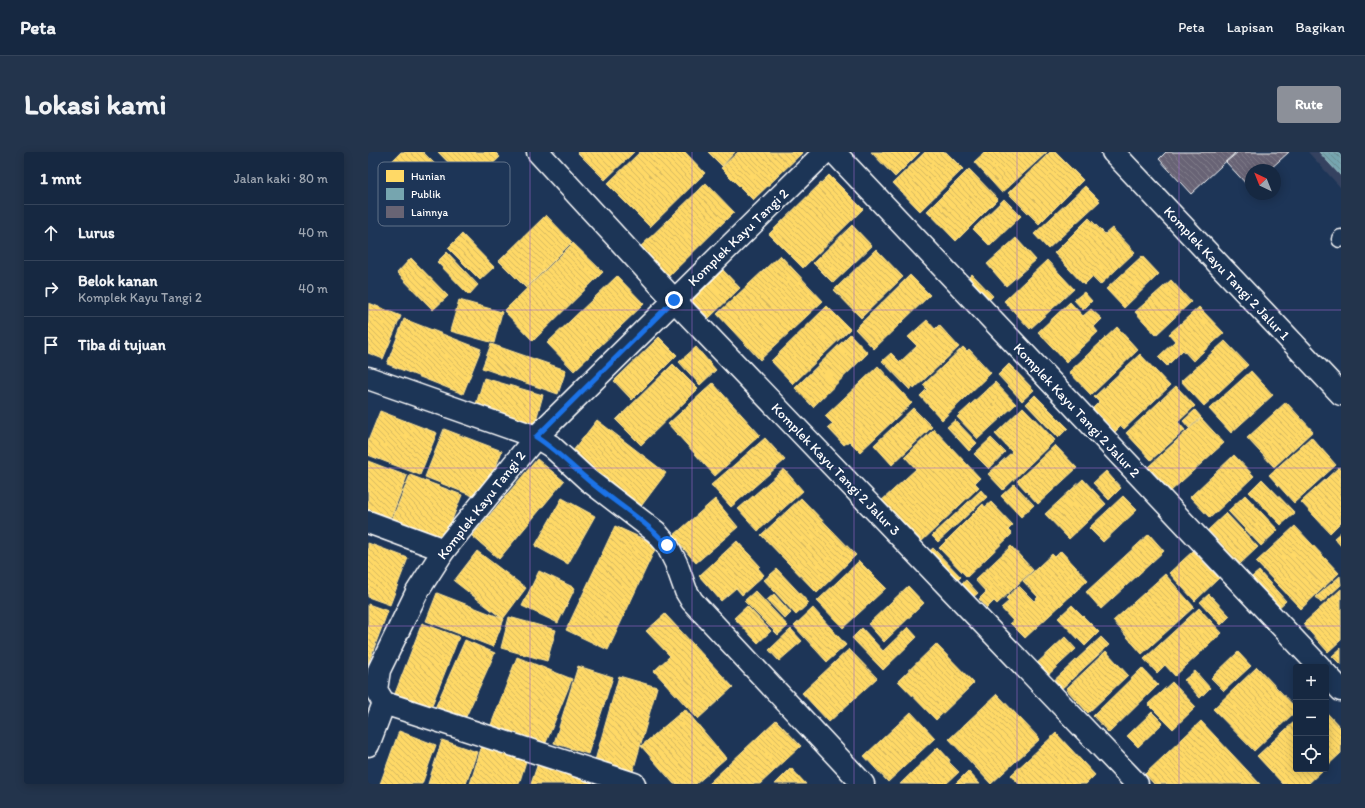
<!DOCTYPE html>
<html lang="id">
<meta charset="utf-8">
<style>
:root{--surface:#162841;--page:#23344c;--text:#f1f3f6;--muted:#9ea6b1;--line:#35445a;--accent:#8c9099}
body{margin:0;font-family:Itim,sans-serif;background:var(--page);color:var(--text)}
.controls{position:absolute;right:12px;bottom:12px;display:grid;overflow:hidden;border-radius:4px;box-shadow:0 2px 10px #0003}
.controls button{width:36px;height:36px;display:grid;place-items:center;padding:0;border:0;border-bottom:1px solid var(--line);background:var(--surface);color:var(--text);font:20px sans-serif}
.compass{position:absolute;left:877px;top:12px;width:36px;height:36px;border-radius:50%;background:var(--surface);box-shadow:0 2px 10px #0003;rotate:317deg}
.stop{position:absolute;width:12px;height:12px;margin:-9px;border:3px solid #1a73e8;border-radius:50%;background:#fff}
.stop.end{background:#1a73e8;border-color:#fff;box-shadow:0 1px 4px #0008}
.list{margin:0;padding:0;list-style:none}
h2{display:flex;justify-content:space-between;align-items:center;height:52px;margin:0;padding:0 16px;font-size:17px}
h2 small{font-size:13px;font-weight:400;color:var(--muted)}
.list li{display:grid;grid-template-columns:26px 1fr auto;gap:12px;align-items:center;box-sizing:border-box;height:56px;padding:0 16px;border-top:1px solid var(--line)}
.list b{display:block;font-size:15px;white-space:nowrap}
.list p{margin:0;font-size:13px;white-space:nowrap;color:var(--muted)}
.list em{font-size:13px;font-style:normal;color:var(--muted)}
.icon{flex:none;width:22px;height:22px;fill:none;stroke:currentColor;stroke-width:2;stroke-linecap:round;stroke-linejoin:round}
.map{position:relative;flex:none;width:973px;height:632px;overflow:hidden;border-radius:4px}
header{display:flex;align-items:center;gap:24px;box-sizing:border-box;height:56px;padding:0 20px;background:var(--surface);border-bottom:1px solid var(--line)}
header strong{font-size:19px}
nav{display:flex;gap:22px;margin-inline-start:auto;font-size:14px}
.intro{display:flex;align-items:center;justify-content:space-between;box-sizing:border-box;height:96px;padding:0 24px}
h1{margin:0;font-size:28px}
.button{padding:10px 18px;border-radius:4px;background:var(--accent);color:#fff;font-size:14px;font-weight:700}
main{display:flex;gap:24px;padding:0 24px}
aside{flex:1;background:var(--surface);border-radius:4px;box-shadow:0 2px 10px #0003}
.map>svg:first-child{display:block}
.built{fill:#344360}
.homes{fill:url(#homes-back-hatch);stroke:#ffe494}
.public{fill:url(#public-back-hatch);stroke:#9fc0c7}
.building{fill:url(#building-back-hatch);stroke:#fff}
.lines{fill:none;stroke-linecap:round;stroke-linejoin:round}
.lane-casing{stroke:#fff;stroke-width:19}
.street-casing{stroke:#fff;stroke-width:25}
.lane{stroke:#1d3557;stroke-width:16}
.street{stroke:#1d3557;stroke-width:22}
.route{stroke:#1a73e8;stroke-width:5}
.grid{fill:none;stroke:#a36bd2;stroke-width:1;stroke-opacity:0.55}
.labels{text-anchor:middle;stroke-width:4;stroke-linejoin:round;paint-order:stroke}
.street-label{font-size:14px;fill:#fff;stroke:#1d3557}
.key{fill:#1d3557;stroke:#617289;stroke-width:1}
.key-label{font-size:11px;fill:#fff}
</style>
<header>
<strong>Peta</strong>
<nav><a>Peta</a><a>Lapisan</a><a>Bagikan</a></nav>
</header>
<div class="intro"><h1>Lokasi kami</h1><a class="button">Rute</a></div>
<main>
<aside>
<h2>1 mnt<small>Jalan kaki · 80 m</small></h2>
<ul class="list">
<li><svg class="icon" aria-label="ahead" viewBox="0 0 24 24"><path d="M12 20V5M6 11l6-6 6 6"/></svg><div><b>Lurus</b></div><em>40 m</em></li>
<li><svg class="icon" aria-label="right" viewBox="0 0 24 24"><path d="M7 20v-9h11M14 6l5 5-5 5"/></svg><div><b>Belok kanan</b><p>Komplek Kayu Tangi 2</p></div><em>40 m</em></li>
<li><svg class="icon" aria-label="arrive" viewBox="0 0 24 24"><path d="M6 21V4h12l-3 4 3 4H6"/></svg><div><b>Tiba di tujuan</b></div></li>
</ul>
</aside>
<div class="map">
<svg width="973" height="632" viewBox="0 0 973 632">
<defs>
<pattern id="homes-back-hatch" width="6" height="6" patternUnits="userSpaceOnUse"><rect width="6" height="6" fill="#ffd966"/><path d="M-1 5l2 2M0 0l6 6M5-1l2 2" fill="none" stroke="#d2b660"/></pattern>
<pattern id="public-back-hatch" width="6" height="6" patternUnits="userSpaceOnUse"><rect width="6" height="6" fill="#76a5af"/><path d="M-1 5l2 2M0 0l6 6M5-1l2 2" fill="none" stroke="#698a91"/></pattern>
<pattern id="building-back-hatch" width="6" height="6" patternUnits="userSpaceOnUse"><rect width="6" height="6" fill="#686474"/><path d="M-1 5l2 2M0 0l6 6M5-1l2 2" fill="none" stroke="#7f7b89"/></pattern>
</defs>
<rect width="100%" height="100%" fill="#1d3557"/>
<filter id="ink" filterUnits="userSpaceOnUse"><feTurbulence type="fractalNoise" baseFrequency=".025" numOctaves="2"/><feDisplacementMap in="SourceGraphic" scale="8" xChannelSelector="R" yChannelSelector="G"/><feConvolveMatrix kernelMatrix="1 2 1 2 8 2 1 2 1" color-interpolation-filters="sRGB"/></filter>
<g filter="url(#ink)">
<!-- built -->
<path class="built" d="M940,0H973V36Z"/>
<!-- homes -->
<g class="homes">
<path d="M33,0H55L67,12L41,38L18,15Z"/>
<path d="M70,0H127L132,5L102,33Z"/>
<path d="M209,0H266L237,28Z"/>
<path d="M272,0H317L337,21L282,75L239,32Z"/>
<path d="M340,0H367L354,14Z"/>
<path d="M370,0H435L385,48L353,16Z"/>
<path d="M503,0H552L527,25Z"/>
<path d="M557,0H578L595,17L552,59L525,31Z"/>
<path d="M617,0H679L634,41L606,10Z"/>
<path d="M682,0H687L715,28L671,72L640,41Z"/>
<path d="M601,17L630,47L588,89L559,59Z"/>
<path d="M461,23L495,57L435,116L401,82Z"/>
<path d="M338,31L366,60L295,130L266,101Z"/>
<path d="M717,34L732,49L680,97L666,82Z"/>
<path d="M636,47L653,64L622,94L605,77Z"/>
<path d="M178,63L204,90L158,136L131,109Z"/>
<path d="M721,66L737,82L744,76L767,100L732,133L724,125L716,133L686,101Z"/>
<path d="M484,73L504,94L465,131L445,111Z"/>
<path d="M94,82L126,115L112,128L80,96Z"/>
<path d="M648,86L668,108L638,134L619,112Z"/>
<path d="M205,91L235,120L165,189L136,159Z"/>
<path d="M508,97L535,125L493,166L466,138Z"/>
<path d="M79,100L110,133L101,143L69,110Z"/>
<path d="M412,103L455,149L392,208L349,162Z"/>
<path d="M774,104L791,122L756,156L738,137Z"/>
<path d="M43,106L80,144L65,158L29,121Z"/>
<path d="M679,108L706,137L662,177L636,149Z"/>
<path d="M355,118L372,136L341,166L324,149Z"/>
<path d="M604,122L625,144L615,154L594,132Z"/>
<path d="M542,123L562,143L506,197L487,177Z"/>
<path d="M249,124L276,152L206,219L179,191Z"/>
<path d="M803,128L823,150L788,183L767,160Z"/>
<path d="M716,140L724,149L715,158L706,148Z"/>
<path d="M91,148L134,160L126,191L82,179Z"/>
<path d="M702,150L715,164L723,157L734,167L726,175L730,180L698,210L670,180Z"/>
<path d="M1,151L33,164L15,207L0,201Z"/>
<path d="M459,154L482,177L425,232L403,209Z"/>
<path d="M831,155L856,181L825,209L815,198L799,214L790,205L807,189L801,182Z"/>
<path d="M36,167L113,197L95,242L19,212Z"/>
<path d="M559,168L567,177L571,173L591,195L546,237L545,235L542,238L514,209L523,201L532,210L549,194L540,185Z"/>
<path d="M749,175L770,198L723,243L701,220Z"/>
<path d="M482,182L500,201L445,255L427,236Z"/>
<path d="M291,185L309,203L264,248L246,229Z"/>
<path d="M857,189L880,213L836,254L813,229Z"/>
<path d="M123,192L198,218L190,242L114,216Z"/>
<path d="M328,195L348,218L332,233L311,210Z"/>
<path d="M595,195L599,199L601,197L623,221L574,268L552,244L559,237L555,233Z"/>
<path d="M772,202L802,234L756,277L753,274L745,282L723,258L731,250L726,245Z"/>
<path d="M305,212L330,237L273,293L248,268Z"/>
<path d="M641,212L666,238L654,249L630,223Z"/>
<path d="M510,214L544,251L492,300L481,289L476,293L460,276L465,272L457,264Z"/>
<path d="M883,219L905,243L863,281L841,257Z"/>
<path d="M116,226L175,243L165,279L105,262Z"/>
<path d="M627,230L648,252L610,287L589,265Z"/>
<path d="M345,231L392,283L347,324L300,272Z"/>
<path d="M808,234L827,254L810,270L817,278L783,308L758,281Z"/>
<path d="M667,243L700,276L690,286L658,252Z"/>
<path d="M918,250L945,279L906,315L879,286Z"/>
<path d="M655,255L687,288L635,338L620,322L644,300L627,282Z"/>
<path d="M545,256L564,275L524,313L506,293Z"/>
<path d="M827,258L833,265L821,276L815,269Z"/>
<path d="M12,259L69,281L52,323L0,303V289Z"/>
<path d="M833,266L856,291L803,339L780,315Z"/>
<path d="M229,268L298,321L271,357L201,304Z"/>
<path d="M587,268L609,291L601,299L579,275Z"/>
<path d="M76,277L134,299L115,348L57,325Z"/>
<path d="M566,277L612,326L607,331L611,335L552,391L512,350L548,317L537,305Z"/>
<path d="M943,285L968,313L926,351L901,323Z"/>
<path d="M397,286L417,308L363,355L343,333Z"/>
<path d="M623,286L637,300L621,317L606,302Z"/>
<path d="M687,293L709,316L670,352L649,329Z"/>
<path d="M866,303L886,324L842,366L822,345Z"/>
<path d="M169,307L196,329L131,407L104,384Z"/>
<path d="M0,309L39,324L23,366L0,358Z"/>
<path d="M971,315L973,318V370L962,381L933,350Z"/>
<path d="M416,317L435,339L390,379L370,357Z"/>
<path d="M738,319L753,336L741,348L725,331Z"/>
<path d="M42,323L94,343L75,390L23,370Z"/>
<path d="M715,327L738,352L701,387L677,362Z"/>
<path d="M894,327L927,361L913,373L881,340Z"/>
<path d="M646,332L666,353L653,365L633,344Z"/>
<path d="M613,338L619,345L570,390L564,384Z"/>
<path d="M877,343L910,378L893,394L860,359Z"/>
<path d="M755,344L769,358L735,390L721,376Z"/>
<path d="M194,346L227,364L200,412L167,394Z"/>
<path d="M433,346L488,403L449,441L393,383Z"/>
<path d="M347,347L370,375L328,411L305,384Z"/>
<path d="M623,350L645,373L640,378L644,382L599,425L571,396L615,352L617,355Z"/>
<path d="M858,361L890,395L872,412L840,378Z"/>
<path d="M247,374L289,393L240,498L198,478Z"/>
<path d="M927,374L971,421L933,457L888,410Z"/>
<path d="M973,380V394L966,386Z"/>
<path d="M781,382L796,399L733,457L718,440Z"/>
<path d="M369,389L392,414L390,416L396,423L374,443L368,436L353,449L331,424Z"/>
<path d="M0,391L40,406L22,453L0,445Z"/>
<path d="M643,394L665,418L629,452L626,449L619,456L611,447L618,440L607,428Z"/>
<path d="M565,396L593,425L584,434L556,404Z"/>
<path d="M109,399L158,436L135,467L86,429Z"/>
<path d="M693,399L720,428L657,486L642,471L645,469L633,456L641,449L638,446L651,434L666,449L670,445L655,429L684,402L687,405Z"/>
<path d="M825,399L851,426L827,449L801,421Z"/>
<path d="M491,409L518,436L475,476L449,449Z"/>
<path d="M409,417L441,451L428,463L396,428Z"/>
<path d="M171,419L207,436L190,471L154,454Z"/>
<path d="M891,419L918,449L906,460L878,430Z"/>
<path d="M797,422L826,455L774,502L745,469Z"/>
<path d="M972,424L973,433L953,451L948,445Z"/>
<path d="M598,428L610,441L602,448L590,435Z"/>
<path d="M540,434L556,451L516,490L500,472Z"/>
<path d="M973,437V488L960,500L935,472Z"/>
<path d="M387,439L420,474L410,483L376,449Z"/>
<path d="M69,441L136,467L125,495L58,469Z"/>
<path d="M406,442L423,461L417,467L399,448Z"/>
<path d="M841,442L862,464L853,473L832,450Z"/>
<path d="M0,452L20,459L0,512Z"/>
<path d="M704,453L731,480L717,494L690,466Z"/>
<path d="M379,454L403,479L390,491L366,466Z"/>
<path d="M445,456L478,493L459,510L426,474Z"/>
<path d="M831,456L854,481L807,524L797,513L789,521L776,507Z"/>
<path d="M297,462L365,535L330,567L286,519L302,504L278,479Z"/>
<path d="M141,465L188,478L179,509L133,496Z"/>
<path d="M54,471L91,485L62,558L26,544Z"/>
<path d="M540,475L549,485L515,518L484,486L494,476L515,499Z"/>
<path d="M423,477L434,489L411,509L401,498Z"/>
<path d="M697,485L708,497L678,525L667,513Z"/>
<path d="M733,485L741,493L692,538L681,533Z"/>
<path d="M97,488L127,501L96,569L67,556Z"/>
<path d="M568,492L606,531L568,568L530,529Z"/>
<path d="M973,496V513L964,504Z"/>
<path d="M481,497L509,526L461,570L434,541Z"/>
<path d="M738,499L760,523L720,561L698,537Z"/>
<path d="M870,500L883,514L856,539L843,526Z"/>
<path d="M149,505L204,527L175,598L121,578Z"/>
<path d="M210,514L245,525L220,602L186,591Z"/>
<path d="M889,515L928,556V559L886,599L845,557Z"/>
<path d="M774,516L790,533L741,581L725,564Z"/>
<path d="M827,519L842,536L832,546L816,528Z"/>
<path d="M251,524L289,535L264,623L226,612Z"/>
<path d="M804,530L828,555L805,577L780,552Z"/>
<path d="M629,542L672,587L623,632L581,587Z"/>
<path d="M317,557L358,606L328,632H306L273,594Z"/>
<path d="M543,560L567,586L520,630L496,604Z"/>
<path d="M784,560L795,571L770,595L759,584Z"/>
<path d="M958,560L973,576V601L958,615Z"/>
<path d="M408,568L433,594L392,632H342L341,631Z"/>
<path d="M928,568V617H956L940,632H915L889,604Z"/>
<path d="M833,569L892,632H786L777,622Z"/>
<path d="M31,579L68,593L54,632H12Z"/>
<path d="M688,581L727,623L718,632H651L643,623Z"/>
<path d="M74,588L109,600L98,632H60Z"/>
<path d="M114,593L159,606L151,632H102Z"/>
<path d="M570,595L582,608L581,610L591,620L578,632H532Z"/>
<path d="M170,611L234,632H163Z"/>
<path d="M423,616L438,632H407Z"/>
<path d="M600,619L612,632H587Z"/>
</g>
<!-- public -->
<path class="public" d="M951,0H973V24Z"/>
<!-- building -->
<g class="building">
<path d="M798,0H868L823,42L791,7Z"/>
<path d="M870,0H921L901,18H883V35L882,36L858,10Z"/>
</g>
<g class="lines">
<!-- lane casing -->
<g class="lane-casing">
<path id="lane" d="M972,87L973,86"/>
</g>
<!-- street casing -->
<g class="street-casing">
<g id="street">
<path d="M170,0L306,148L769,632"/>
<path d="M466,0L952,515"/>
<path d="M745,0L973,242"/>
<path d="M0,226L168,285L183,294L220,328L288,380L299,393L308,411L318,439L324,449L495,632"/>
<path d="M0,370L76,398"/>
<path d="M958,522L973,538"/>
<path d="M16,551L266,632"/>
<path d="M0,593L16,551L8,538L11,518L49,440L76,398L168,285L457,0"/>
</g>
</g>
<!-- lane -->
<use href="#lane" class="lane"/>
<!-- street -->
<use href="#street" class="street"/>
</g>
</g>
<g class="lines" filter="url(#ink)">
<!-- route -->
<path class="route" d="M299,393C276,367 246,350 220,328C202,313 187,297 168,285L306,148"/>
</g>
<!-- grid -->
<path class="grid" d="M162,0V632M324,0V632M486,0V632M649,0V632M811,0V632M0,158H973M0,316H973M0,474H973"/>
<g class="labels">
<!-- street labels -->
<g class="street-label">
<text transform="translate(370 85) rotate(-44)" y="5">Komplek Kayu Tangi 2</text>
<text transform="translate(859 121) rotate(47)" y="5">Komplek Kayu Tangi 2 Jalur 1</text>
<text transform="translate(709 258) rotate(47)" y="5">Komplek Kayu Tangi 2 Jalur 2</text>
<text transform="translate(468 317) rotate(46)" y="5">Komplek Kayu Tangi 2 Jalur 3</text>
<text transform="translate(113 353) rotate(-52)" y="5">Komplek Kayu Tangi 2</text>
</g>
</g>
<!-- legend -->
<rect x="10" y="10" width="132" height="64" rx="6" class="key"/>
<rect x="18" y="18" width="18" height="12" fill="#ffd966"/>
<rect x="18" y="36" width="18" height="12" fill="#76a5af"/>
<rect x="18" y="54" width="18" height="12" fill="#686474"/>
<g class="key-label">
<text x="43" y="28">Hunian</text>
<text x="43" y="46">Publik</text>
<text x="43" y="64">Lainnya</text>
</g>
</svg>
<div class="controls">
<button>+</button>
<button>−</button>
<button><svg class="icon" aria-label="locate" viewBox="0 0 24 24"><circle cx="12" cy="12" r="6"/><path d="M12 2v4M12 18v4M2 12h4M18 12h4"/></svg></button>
</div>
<svg class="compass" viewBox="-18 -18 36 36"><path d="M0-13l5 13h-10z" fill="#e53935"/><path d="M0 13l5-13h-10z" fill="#9ea6b1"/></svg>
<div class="stop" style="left:299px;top:393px"></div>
<div class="stop end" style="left:306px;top:148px"></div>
</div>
</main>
